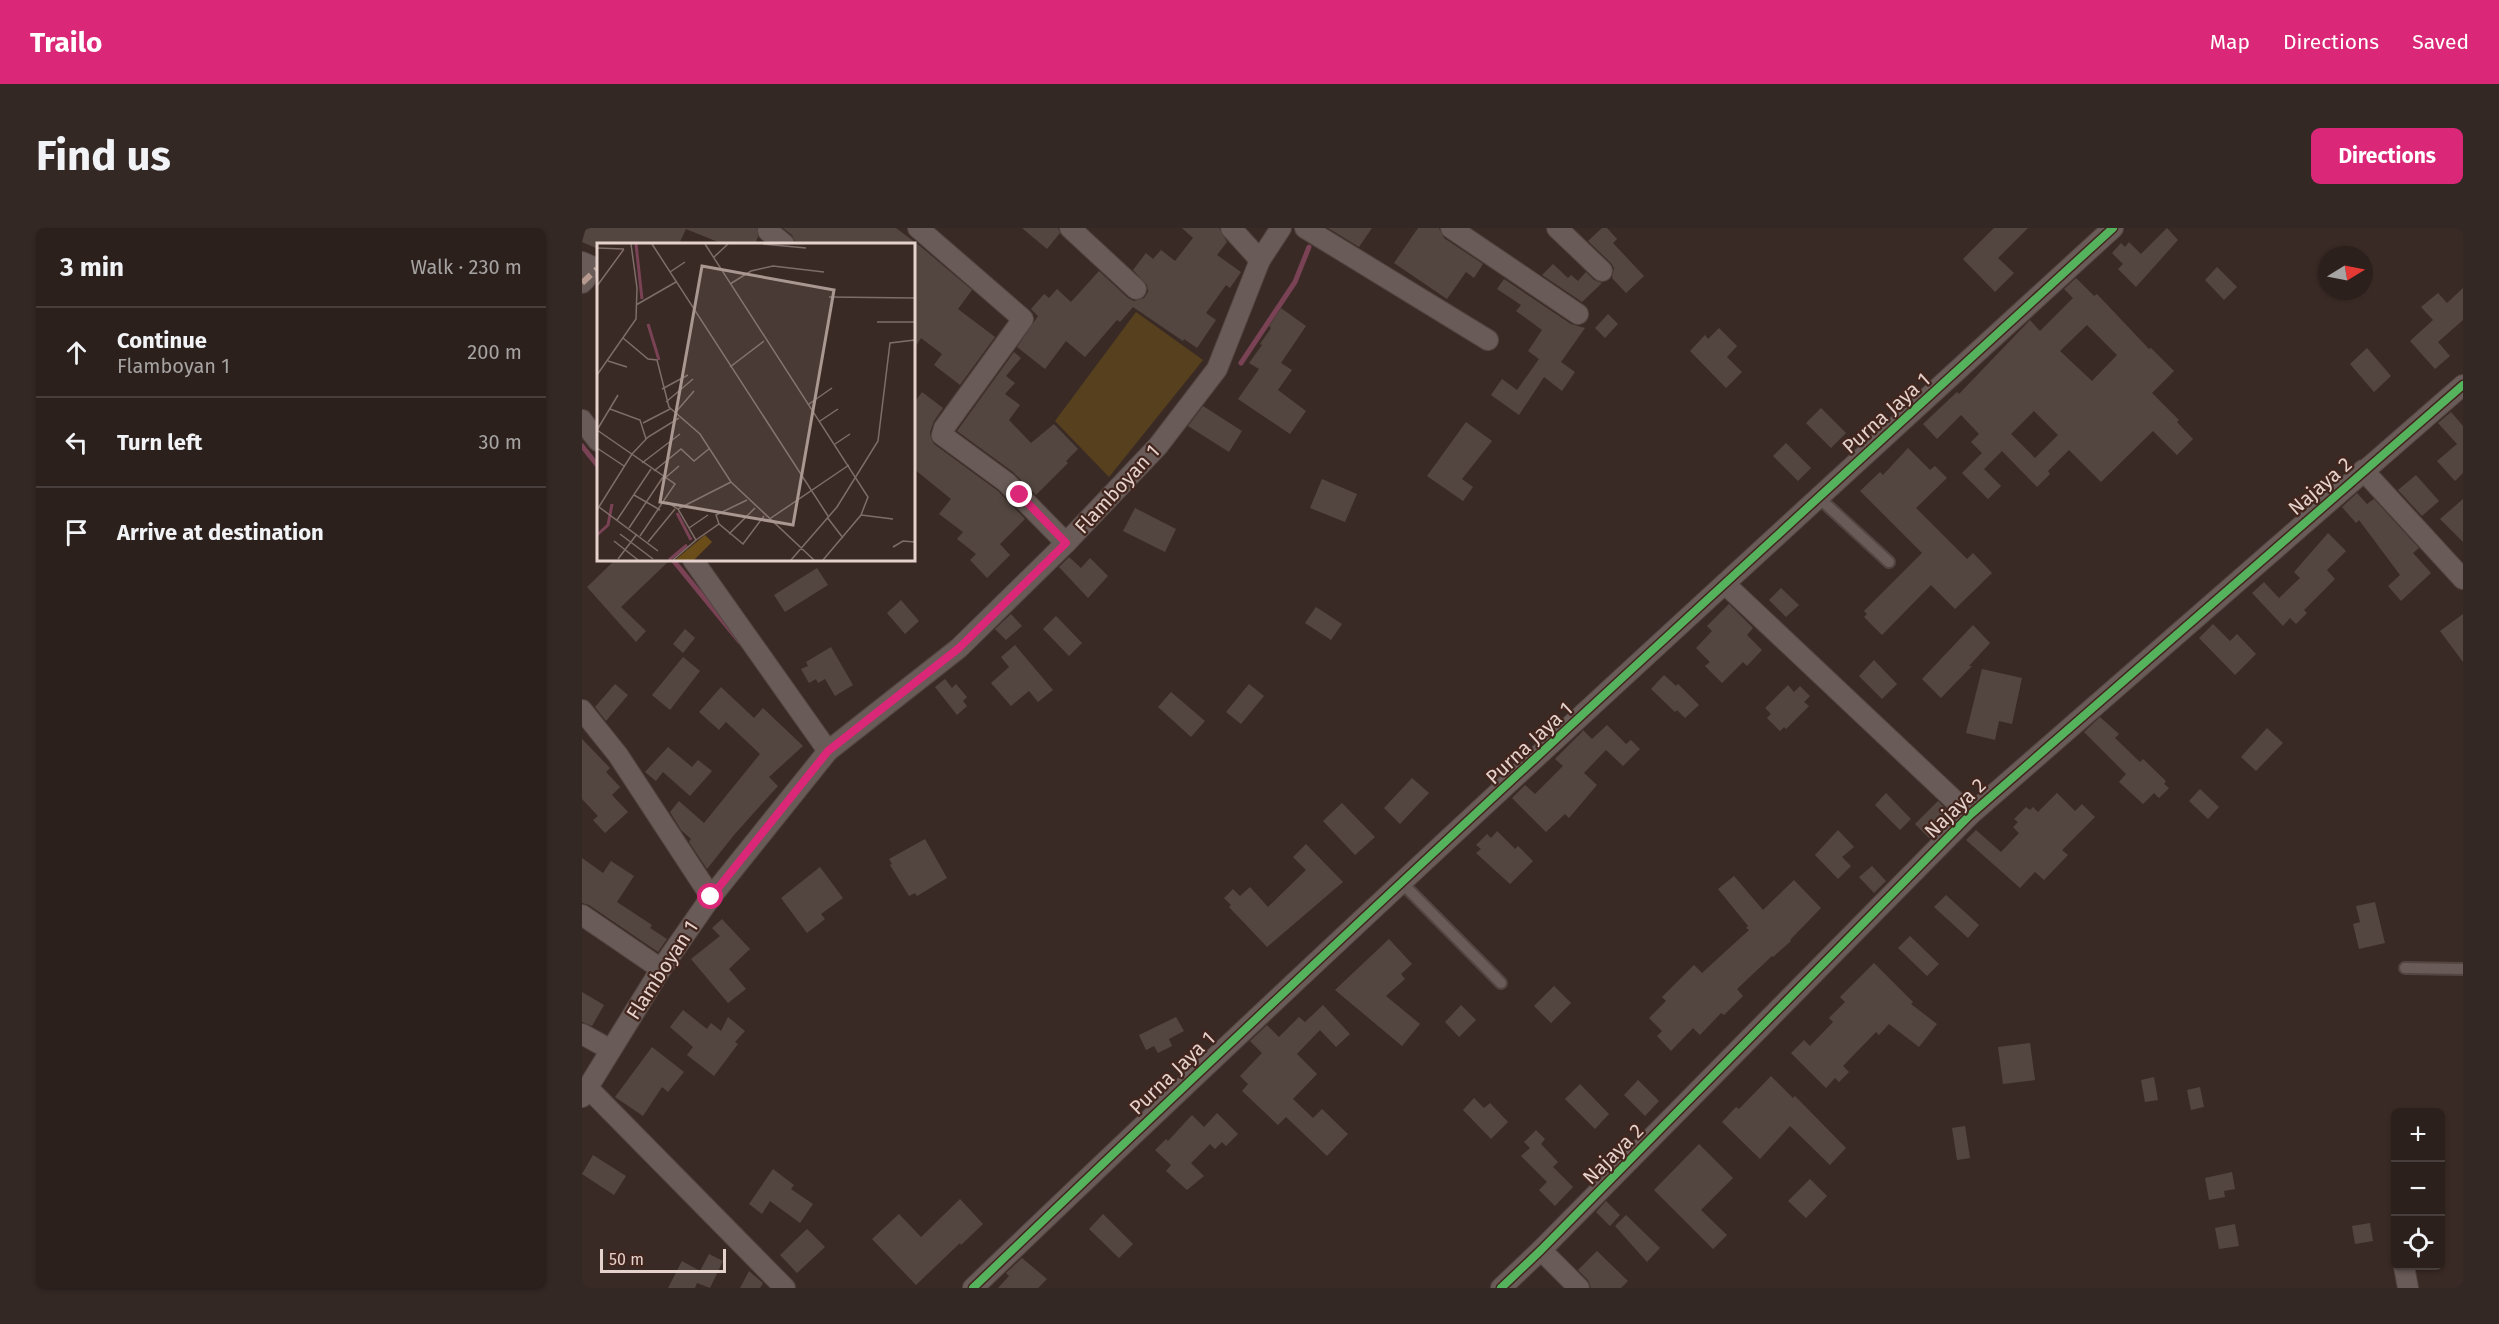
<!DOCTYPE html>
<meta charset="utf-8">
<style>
:root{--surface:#2c201c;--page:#342825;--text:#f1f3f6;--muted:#a6a3a3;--line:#483e3b;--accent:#db2777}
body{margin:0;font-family:"Fira Sans",sans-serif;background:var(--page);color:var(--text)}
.controls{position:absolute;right:18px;bottom:18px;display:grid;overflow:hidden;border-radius:9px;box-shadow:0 2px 4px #0004}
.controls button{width:54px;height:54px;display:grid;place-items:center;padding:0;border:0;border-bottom:2px solid var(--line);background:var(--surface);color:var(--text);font:30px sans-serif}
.compass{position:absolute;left:1737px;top:18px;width:54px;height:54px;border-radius:50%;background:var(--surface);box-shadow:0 2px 4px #0004;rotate:80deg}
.scale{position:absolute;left:18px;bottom:15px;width:126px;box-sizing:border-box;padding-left:6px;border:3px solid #e5d2cc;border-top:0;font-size:16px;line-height:21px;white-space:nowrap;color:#e5d2cc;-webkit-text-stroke:4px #42251d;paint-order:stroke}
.stop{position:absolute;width:18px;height:18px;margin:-14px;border:4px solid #db2777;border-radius:50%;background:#fff}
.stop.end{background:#db2777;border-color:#fff;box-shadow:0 2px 6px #0008}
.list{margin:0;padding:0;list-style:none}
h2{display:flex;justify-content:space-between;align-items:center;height:78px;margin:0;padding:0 24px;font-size:26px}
h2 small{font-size:20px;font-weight:400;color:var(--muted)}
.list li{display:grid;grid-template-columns:39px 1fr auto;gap:18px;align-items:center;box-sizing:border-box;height:90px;padding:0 24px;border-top:2px solid var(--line)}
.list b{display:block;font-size:22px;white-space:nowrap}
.list p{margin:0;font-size:20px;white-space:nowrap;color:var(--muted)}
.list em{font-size:20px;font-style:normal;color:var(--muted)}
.icon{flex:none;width:33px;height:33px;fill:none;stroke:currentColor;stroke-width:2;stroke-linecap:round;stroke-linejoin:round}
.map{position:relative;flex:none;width:1881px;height:1060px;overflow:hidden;border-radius:9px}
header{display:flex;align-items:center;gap:36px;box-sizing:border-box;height:84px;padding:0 30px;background:var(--accent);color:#fff}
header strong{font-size:28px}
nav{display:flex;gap:33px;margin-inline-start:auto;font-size:21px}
.intro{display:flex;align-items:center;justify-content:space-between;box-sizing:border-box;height:144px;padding:0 36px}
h1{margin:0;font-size:42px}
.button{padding:15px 27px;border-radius:9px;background:var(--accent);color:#fff;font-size:21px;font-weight:700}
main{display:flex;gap:36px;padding:0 36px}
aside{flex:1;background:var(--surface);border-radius:9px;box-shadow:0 2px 4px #0004}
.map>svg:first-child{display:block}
.green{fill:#57401d}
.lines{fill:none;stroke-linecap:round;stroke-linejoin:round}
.stream{stroke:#7a4255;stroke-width:5}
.building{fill:#534640;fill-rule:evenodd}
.lane-casing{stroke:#534541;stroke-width:14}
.street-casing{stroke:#534541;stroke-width:22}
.lane{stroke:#685b58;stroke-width:10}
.street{stroke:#685b58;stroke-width:20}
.quiet{stroke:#b69a8f;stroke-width:6;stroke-dasharray:12 6;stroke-linecap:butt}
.cycleway-casing{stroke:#42251d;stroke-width:11}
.cycleway{stroke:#56b35d;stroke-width:8}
.route{stroke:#db2777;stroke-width:8}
.labels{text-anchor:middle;stroke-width:4.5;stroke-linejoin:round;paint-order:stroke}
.street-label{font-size:20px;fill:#e5d2cc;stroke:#42251d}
.inset-river{fill:none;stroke:#7a4255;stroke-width:3}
.inset-road{fill:none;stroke:#7e6d68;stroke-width:1.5}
.view{fill:#a99792;fill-opacity:0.15;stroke:#a99792;stroke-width:3}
.inset-edge{fill:none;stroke:#e5d2cc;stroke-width:3}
</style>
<header>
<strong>Trailo</strong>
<nav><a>Map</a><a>Directions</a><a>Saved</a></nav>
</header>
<div class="intro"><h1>Find us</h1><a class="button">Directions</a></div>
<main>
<aside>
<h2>3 min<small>Walk · 230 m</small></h2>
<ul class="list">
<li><svg class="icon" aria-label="ahead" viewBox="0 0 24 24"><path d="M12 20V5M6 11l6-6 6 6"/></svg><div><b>Continue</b><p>Flamboyan 1</p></div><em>200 m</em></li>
<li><svg class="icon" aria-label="left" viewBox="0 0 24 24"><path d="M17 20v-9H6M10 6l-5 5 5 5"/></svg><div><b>Turn left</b></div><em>30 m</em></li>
<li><svg class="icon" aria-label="arrive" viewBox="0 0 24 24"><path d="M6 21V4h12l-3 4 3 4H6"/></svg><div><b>Arrive at destination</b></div></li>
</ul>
</aside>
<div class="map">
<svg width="1881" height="1060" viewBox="0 0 1881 1060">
<rect width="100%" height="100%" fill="#3a2a25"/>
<!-- green -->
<path class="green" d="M554,84L621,132L527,249L473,193Z"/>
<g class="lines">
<!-- stream -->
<g class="stream">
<path d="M659,135L713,54L727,19"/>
<path d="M0,218L16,238"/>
<path d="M91,332L158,414"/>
</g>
</g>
<!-- building -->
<g class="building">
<path d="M4,0H175L176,9L173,16H141L104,1L97,16H16V21L0,14Z"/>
<path d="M201,0H314L338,18L390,62L376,81L413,109L378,157L352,137L360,126L339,110L332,121V16H214L210,7Z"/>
<path d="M440,0H476L478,5L465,21Z"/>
<path d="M600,0H637L645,14L635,27L659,44L648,60L644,57L624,85L634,92L615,120L602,111L601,113L551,79L538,94L535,92L503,129L484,113L463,141L435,119L456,88L449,81L462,66L467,70L475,61L489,74L517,43L546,70L552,73L562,70L566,64L565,57L551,42L564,25L571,31L579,22L593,33L611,10Z"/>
<path d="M746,0H790L777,19Z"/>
<path d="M836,0H857L862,10L901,36L892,50L884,44L865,71L812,35Z"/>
<path d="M1020,0H1025L1035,11L1031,15L1062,48L1044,65L1030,50L1032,40L1029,35L1006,13Z"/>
<path d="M1412,0H1446L1416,30L1432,45L1413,64L1381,31Z"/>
<path d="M1585,0L1596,12L1554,59L1536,41L1541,36L1530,25L1539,15L1543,19L1547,14L1559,26Z"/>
<path d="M971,36L986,50L989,47L996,53L1004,44L1012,52L1020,55L1000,74L960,47Z"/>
<path d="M1635,39L1655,59L1642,72L1623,52Z"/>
<path d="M1494,50L1512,68L1515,66L1567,121L1569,120L1592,143L1570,165L1597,192L1595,194L1611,211L1595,227L1571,203L1519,254L1487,222L1466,243L1468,246L1455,259L1420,223L1402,241L1419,258L1406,271L1380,245L1400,225L1389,214L1397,206L1379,187L1355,211L1341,196L1375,164L1377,166L1448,92L1458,103L1491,70L1482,61ZM1505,97L1535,127L1510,153L1478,123ZM1452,183L1476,207L1453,230L1429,206Z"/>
<path d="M922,51L989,96L1003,100L979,134L993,144L980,163L962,149L937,187L909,167L920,151L935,162L957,131L946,123L960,102L934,83L939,77L915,61Z"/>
<path d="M1881,60V92L1856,114L1868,128L1853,141L1828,113L1851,92L1839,79L1856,65L1865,75Z"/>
<path d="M699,80L724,98L699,135L710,142L696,162L724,183L708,206L656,171L677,141L667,135L680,117L678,116L689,100L687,98Z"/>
<path d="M1026,86L1036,96L1023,110L1013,100Z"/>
<path d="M1137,100L1155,118L1145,129L1160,144L1144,160L1108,123L1123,107L1126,111Z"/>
<path d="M1785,120L1809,148L1792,164L1768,136Z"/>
<path d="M432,124L439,130L424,148L433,155L423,166L438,177L427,192L449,215L472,196L496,221L484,233L486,235L454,267L431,244L375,203Z"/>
<path d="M340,164L361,180L352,193L348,204L349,210L352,216L416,263L443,291L418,316L428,327L405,350L388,332L394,326L375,311L381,304L357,286L369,271L332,241V175Z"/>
<path d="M621,178L660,203L647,224L606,198Z"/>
<path d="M1239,180L1264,205L1249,220L1224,195Z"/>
<path d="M1869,184L1881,198V245L1873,253L1855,233L1875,216L1856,195Z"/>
<path d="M884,194L910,213L880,251L891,259L881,273L845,248Z"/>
<path d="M1204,215L1229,240L1216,253L1191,228Z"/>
<path d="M1326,220L1348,242L1353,238L1365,250L1334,280L1385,331L1391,325L1410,345L1373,381L1349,357L1300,407L1282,389L1285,386L1282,383L1340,325L1278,263L1298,244L1301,247Z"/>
<path d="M1834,247L1857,273L1840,288L1816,262Z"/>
<path d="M740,251L775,266L763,294L728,280Z"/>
<path d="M1775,265L1785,276L1792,271L1837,320L1831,325L1849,345L1819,373L1806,358L1818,347L1777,292L1774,295L1760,279Z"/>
<path d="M1881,271V314L1858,291Z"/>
<path d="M553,280L594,301L583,324L541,303Z"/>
<path d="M1746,305L1764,323L1745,342L1753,351L1722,382L1725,385L1714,396L1708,390L1701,398L1670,365L1682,354L1697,370L1718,350L1712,344Z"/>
<path d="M487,329L499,340L508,330L526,348L506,370L477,339Z"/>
<path d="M33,332H88L39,379L64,403L54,414L5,359Z"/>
<path d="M235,340L246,357L203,384L192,367Z"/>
<path d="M1199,360L1217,377L1204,389L1187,372Z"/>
<path d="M319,372L337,393L323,406L305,385Z"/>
<path d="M1147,376L1171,400L1165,407L1180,422L1165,438L1161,434L1140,455L1123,438L1128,434L1114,420L1130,403L1125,398Z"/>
<path d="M734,379L760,396L749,412L723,395Z"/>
<path d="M429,386L440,398L424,412L413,401Z"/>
<path d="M1881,386V434L1858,403Z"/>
<path d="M474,388L500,415L487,428L461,401Z"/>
<path d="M1631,396L1648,413L1655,406L1674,426L1653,447L1617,410Z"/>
<path d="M1391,397L1408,415L1387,438H1390L1359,470L1340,451Z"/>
<path d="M103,401L113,410L101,425L91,416Z"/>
<path d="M433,417L471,462L456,474L447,463L429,478L409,455L427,439L419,429Z"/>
<path d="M249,419L271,457L253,468L243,451L236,455L234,451L227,455L219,441L226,438L224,434Z"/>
<path d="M101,429L118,443L88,482L70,467Z"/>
<path d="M1292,432L1315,456L1300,471L1277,448Z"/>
<path d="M1400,441L1440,450L1430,496L1417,493L1413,512L1384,505Z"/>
<path d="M1082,447L1094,458L1096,456L1117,477L1103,490L1095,482L1093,484L1069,461Z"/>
<path d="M363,451L370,460L374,456L385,469L381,473L385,478L375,487L353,459Z"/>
<path d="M33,456L46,467L24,493L13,479Z"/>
<path d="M667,456L682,468L659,496L644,484Z"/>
<path d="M1206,457L1212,464L1218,458L1228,468L1222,474L1227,478L1204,501L1202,499L1198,503L1185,490L1189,486L1183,480Z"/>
<path d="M139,459L172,490L181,480L221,518L187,549L196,558L152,607L125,641L107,614L109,611L99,602L88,584L97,573L122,595L178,526L144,494L137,502L117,484Z"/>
<path d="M589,464L623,493L609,509L576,479Z"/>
<path d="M1518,489L1537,506L1533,510L1558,534L1561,531L1584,553L1582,556L1587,560L1577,570L1572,565L1561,576L1537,554L1544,546L1502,504Z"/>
<path d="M1025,497L1044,516L1049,512L1058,521L1041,538L1024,522L1002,545L1015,557L987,590L983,586L964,604L930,570L943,557L953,566L981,538L973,531L1000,504L1001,502L1010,511Z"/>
<path d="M1685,500L1701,515L1674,543L1659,529Z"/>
<path d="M0,511L28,540L24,544L38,559L30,567L46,584L23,605L11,592L16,588L0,571Z"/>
<path d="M86,519L110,539L116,532L130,543L108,568L81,544L74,553L63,544Z"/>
<path d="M830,550L847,565L818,596L802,580Z"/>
<path d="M1618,561L1637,579L1626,591L1607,573Z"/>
<path d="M1304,565L1329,591L1318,602L1293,577Z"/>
<path d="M1475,565L1493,583L1500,576L1513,589L1480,622L1486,627L1462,652L1453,644L1438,660L1384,612L1394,602L1419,624L1437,605L1431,599L1436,594L1432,591L1444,579L1448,582L1451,579L1456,584Z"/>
<path d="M1356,573L1370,587L1347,610L1333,596Z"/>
<path d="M760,575L793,609L773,627L741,593Z"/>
<path d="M1256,602L1272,619L1260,629L1269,638L1256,651L1233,627Z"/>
<path d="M915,603L933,621L936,618L951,633L928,656L894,625L899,621L894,617L905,606L909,610Z"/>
<path d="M343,611L365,650L335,668L333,665L327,668L308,637L310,636L307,631Z"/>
<path d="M724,616L761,654L685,719L647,679L649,677L642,670L651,661L658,668L668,659L686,679L724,642L711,629Z"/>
<path d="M0,630L21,645L29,633L52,648L35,674L70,697L68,700L85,711L76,724L7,677L0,675Z"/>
<path d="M1290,638L1304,653L1292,665L1277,649Z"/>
<path d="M238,639L261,670L239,686L243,691L225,705L199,670Z"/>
<path d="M1152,648L1181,682L1212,652L1239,680L1208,712L1209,713L1191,729L1190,728L1155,761L1161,768L1142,787L1139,785L1118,807L1111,800L1089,823L1075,808L1080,803L1067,790L1084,773L1080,769L1112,737L1120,745L1167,702L1164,700L1166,698L1136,661Z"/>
<path d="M1364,667L1397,697L1386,710L1352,679Z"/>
<path d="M1793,674L1803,715L1777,721L1771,696L1778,694L1774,678Z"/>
<path d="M140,691L168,721L147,741L164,761L146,775L109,731L138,708L130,700Z"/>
<path d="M1328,708L1357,736L1345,748L1316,720Z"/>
<path d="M807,711L830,736L819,746L823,751L804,768L838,796L820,818L753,762Z"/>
<path d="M1292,735L1331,774L1329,776L1355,796L1337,819L1307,796L1297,807L1294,804L1261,838L1267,844L1257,854L1253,850L1244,860L1209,825L1222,812L1228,818L1251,794L1247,790L1263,774L1258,769Z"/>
<path d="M972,758L989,775L969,795L952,778Z"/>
<path d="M0,764L22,777L10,798L0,794Z"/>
<path d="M741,777L768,806L754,819L738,802L715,826L735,846L711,871L731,890L740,881L766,906L745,928L704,889L696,897L660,863L666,856L658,848L680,825L668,813L685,797L697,809L717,789L723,794Z"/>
<path d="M879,777L894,792L877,809L863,794Z"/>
<path d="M101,782L125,801L129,795L139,803L146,789L163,803L153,814L156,816L132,848L105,827L111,819L88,799Z"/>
<path d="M594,789L602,803L587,811L590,818L576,825L572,818L564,822L557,807Z"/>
<path d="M1448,815L1453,852L1421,856L1416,819Z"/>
<path d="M70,819L102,844L86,864L80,859L61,888L33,869Z"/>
<path d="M1189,848L1211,870L1213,868L1264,920L1248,937L1208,898L1178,931L1140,894L1154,879L1157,881Z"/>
<path d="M1572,849L1576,872L1563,874L1559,852Z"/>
<path d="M1056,852L1077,873L1063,888L1042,867Z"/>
<path d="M998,856L1027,886L1013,901L983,871Z"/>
<path d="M1618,859L1622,879L1609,882L1605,862Z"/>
<path d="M892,870L902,880L908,875L926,894L909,911L881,882Z"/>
<path d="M635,885L656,906L644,918L640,914L633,921L628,916L609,935L622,948L605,962L584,943L589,937L573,922L584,911L586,913L610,887L622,899Z"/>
<path d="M1383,898L1388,930L1375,932L1370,900Z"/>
<path d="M954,902L963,911L959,916L976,934L971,939L991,959L973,978L957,962L965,954L939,928L948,920L942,914Z"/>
<path d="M1117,916L1151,950L1119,982L1145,1007L1131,1021L1072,962Z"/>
<path d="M11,927L44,948L32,967L0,946Z"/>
<path d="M191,941L212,957L209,961L231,976L218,995L188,973L180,986L167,976Z"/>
<path d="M1650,944L1653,961L1642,963L1643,969L1627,972L1623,950Z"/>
<path d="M1228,951L1245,968L1224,990L1206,973Z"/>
<path d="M378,971L401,996L379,1017L378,1015L334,1057L290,1011L317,986L339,1009Z"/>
<path d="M1024,973L1038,987L1028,998L1014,984Z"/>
<path d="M521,986L551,1016L537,1030L507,1001Z"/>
<path d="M1044,987L1078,1020L1065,1034L1033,998Z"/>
<path d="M1788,995L1791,1013L1773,1016L1770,998Z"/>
<path d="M1653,996L1657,1018L1637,1021L1633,1000Z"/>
<path d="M225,1001L243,1019L215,1045L198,1027Z"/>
<path d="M1015,1023L1046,1053L1039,1060H1009L1006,1052L996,1042Z"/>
<path d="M127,1026L141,1033L128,1060L115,1055L113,1060H86L100,1033L118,1043Z"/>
<path d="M440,1030L465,1051L456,1060H416L427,1048L424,1045Z"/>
<path d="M167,1043L181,1055L178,1060H158Z"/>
</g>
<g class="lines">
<!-- lane casing -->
<g class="lane-casing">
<g id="lane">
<path d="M1236,269L1307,334"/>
<path d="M820,655L919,755"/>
<path d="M1823,740L1881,741"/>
</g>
</g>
<!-- street casing -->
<g class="street-casing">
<g id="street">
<path d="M336,0L441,91L362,200L360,207L424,254L484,315"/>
<path d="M488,0L554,61"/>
<path d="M649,0L678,32"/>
<path d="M723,0L906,112"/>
<path d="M869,0L996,86"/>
<path d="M975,0L1020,43"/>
<path d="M186,3L202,16"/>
<path d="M0,34L16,41"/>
<path d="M0,55L3,52"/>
<path d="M0,192L16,213"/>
<path d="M1781,242L1881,351"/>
<path d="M111,332L246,523"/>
<path d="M1143,356L1388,587"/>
<path d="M0,482L36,527L129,669"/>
<path d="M0,687L79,741"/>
<path d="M0,806L29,822"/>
<path d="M6,860L203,1060"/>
<path d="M0,869L79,741L129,669L246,523L377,420L484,315L576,218L635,141L678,32L699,0"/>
<path d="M959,1022L997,1060"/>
<path d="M1822,1038L1826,1060"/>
<path d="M391,1060C765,700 1148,350 1531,0"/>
<path d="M919,1060L959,1022L1388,587L1881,157"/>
</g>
</g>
<!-- lane -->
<use href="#lane" class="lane"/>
<!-- street -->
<use href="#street" class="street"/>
<!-- quiet -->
<path class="quiet" d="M0,55L15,41"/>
<!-- cycleway casing -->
<g class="cycleway-casing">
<g id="cycleway">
<path d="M391,1060C765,700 1148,350 1531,0"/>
<path d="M919,1060L959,1022L1388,587L1881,157"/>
</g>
</g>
<!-- cycleway -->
<use href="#cycleway" class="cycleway"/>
</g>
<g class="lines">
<!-- route -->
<path class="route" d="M129,669L246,523L377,420L484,315L438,267"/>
</g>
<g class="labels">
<!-- street labels -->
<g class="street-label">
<text transform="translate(1304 185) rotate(-42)" y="7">Purna Jaya 1</text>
<text transform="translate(1738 258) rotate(-41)" y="7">Najaya 2</text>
<text transform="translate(535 261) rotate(-47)" y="7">Flamboyan 1</text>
<text transform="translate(947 515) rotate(-43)" y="7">Purna Jaya 1</text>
<text transform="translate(1373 580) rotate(-44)" y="7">Najaya 2</text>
<text transform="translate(80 742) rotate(-57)" y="7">Flamboyan 1</text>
<text transform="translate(590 845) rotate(-44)" y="7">Purna Jaya 1</text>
<text transform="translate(1031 926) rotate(-45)" y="7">Najaya 2</text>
</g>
</g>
<!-- overview -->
<g transform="translate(15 15)">
<rect width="318" height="318" fill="#3a2a25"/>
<path d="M108,292L115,299L97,317H78Z" fill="#6a4d18"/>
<path class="inset-river" d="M39,1L45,56M51,81L62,117M80,270L94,297M0,292L11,282L15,261M72,317L90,302"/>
<path class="inset-road" d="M55,1L231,273M108,1L271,254L264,272L226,317M166,1L209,5M0,5L27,6M117,14L131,1M73,29L88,19M133,41L154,28L176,23L227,29M0,43L27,6M232,54L318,55M39,62L79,39M280,79H318M26,95L51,116L60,117L72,164L103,191L134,239L217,317M11,118L30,124M133,124L167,98M0,132L39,76L40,45L34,1M65,146L91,132M69,159L96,136M212,161L235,145M13,166L43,177L49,196M78,170L97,148M223,178L241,166M46,180L73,166M0,187L78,241L43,293M0,187L21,152M238,201L253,191M0,205L27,223M45,220L83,191M57,228L84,206L97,218L113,205M68,235L82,223M37,252L63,267M70,259L81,266L99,297L76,317M2,264L61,308M81,266L134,239M0,267L35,211L51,194L82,175M264,272L296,276M230,274L246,295M20,277L54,226M171,277L252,222M122,281L119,272L150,257M32,285L66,234M92,285L111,272M23,291L56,316M132,291L158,265M99,297L122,281L146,301L167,273M17,298L41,317M51,299L78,266M296,304L306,298L318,299M21,316L40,291M194,317L240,264L281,198L293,100L318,97"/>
<path class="view" d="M105,23L237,47L196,282L63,259Z"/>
<rect width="318" height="318" class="inset-edge"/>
</g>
</svg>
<div class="controls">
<button>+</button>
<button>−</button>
<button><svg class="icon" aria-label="locate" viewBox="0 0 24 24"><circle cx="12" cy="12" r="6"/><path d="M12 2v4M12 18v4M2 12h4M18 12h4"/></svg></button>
</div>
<svg class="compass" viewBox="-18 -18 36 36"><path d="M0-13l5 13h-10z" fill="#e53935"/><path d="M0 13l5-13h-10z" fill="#a6a3a3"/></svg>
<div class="scale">50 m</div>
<div class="stop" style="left:129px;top:669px"></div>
<div class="stop end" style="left:438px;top:267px"></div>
</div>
</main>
